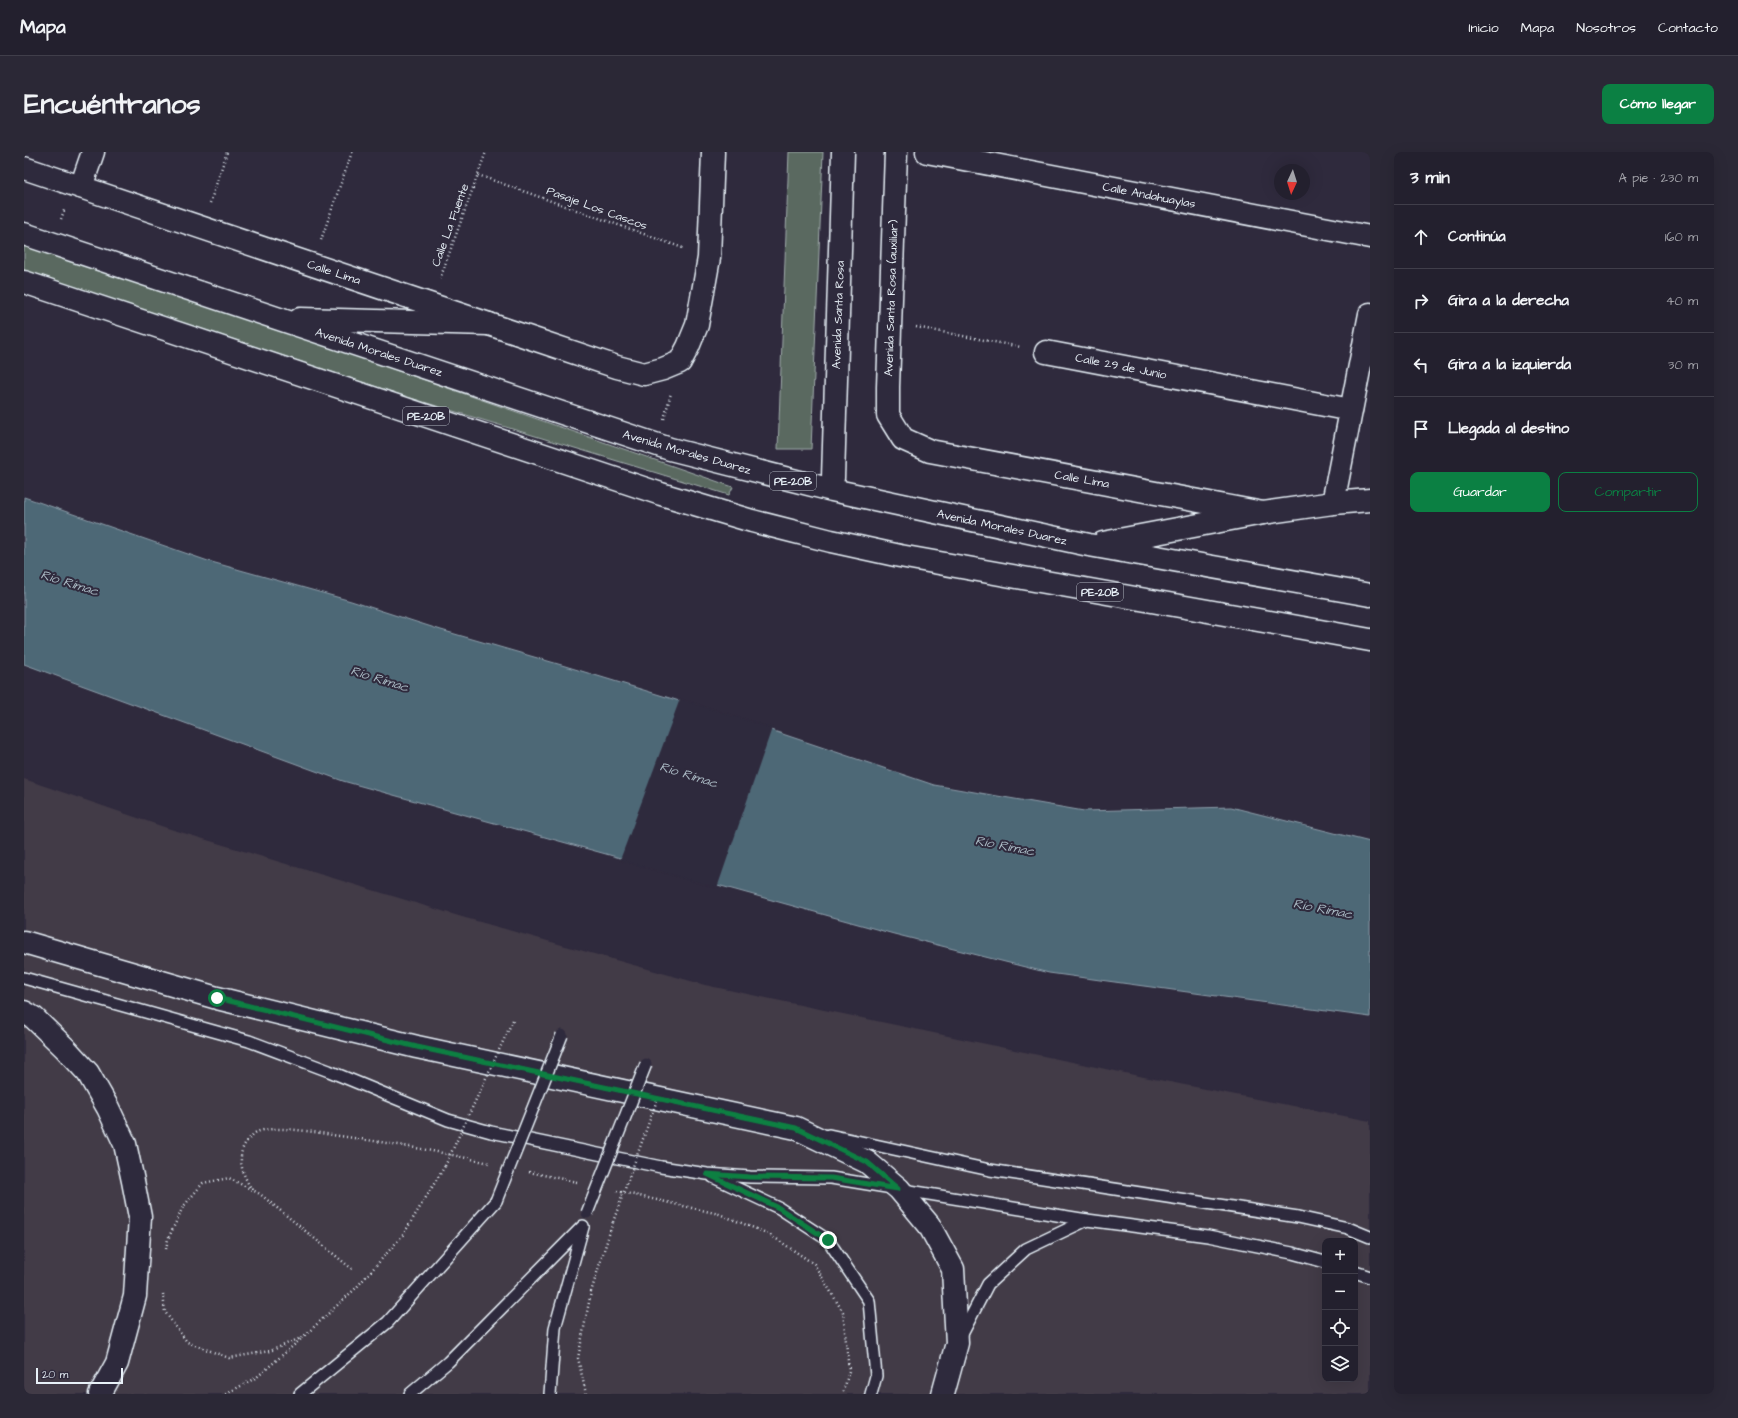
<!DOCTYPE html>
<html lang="es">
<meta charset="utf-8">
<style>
:root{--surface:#23202e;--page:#2b2836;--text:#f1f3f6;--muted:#a3a3aa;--line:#403e4a;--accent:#0b8043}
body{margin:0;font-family:"Architects Daughter",sans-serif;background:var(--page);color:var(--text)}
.controls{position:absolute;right:12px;bottom:12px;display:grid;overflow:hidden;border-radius:8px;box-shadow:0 4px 16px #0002}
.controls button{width:36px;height:36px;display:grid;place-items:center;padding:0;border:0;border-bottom:1px solid var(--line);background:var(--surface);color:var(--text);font:20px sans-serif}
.compass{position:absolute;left:1250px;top:12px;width:36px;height:36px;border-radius:50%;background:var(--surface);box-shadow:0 4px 16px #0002;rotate:184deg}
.scale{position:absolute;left:12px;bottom:10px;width:87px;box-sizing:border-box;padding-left:4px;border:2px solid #e8f1f8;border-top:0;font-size:11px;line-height:14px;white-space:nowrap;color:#e8f1f8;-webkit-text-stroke:3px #2f2a3d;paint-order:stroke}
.stop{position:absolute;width:12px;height:12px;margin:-9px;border:3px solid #0b8043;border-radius:50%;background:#fff}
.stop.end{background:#0b8043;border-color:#fff;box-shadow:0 1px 4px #0008}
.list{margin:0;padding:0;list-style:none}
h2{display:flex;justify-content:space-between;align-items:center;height:52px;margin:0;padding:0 16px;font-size:17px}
h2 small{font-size:13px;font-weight:400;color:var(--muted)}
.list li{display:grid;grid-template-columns:26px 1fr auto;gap:12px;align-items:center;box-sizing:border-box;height:64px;padding:0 16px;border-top:1px solid var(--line)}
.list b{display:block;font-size:15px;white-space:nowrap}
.list em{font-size:13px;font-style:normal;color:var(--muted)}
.actions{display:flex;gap:8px;padding:12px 16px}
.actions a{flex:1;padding:9px 0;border:1px solid var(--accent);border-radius:8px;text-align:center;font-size:14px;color:var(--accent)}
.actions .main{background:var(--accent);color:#fff}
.icon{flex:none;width:22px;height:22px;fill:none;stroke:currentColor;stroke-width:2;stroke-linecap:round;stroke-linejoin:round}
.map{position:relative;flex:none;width:1346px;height:1242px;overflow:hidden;border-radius:8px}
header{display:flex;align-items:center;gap:24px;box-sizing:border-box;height:56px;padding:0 20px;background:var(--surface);border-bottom:1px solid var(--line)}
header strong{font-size:19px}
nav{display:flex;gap:22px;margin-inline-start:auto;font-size:14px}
.intro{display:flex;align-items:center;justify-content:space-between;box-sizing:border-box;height:96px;padding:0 24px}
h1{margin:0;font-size:28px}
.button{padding:10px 18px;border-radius:8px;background:var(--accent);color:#fff;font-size:14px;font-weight:700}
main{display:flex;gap:24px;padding:0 24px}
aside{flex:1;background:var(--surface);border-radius:8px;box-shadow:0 4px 16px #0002}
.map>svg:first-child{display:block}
.built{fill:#423a47;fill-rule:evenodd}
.green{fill:#5a6960;stroke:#a1adac}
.water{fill:#4e6776;stroke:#8c9eaa}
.pier{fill:#2f2a3d}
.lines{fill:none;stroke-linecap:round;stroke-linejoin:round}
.lane-casing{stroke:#e8f1f8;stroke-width:14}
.street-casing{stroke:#e8f1f8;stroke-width:25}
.secondary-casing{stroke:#e8f1f8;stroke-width:25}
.primary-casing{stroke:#e8f1f8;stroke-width:25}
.highway-casing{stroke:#e8f1f8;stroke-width:25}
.path{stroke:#e8f1f8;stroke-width:2.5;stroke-dasharray:1 3;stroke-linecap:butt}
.lane{stroke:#2f2a3d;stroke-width:11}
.street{stroke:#2f2a3d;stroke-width:22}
.secondary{stroke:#2f2a3d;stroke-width:22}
.primary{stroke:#2f2a3d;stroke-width:22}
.highway{stroke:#2f2a3d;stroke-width:22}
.lane-bridge-casing{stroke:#e8f1f8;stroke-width:14;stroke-linecap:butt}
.path-bridge{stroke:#e8f1f8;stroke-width:2.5;stroke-dasharray:1 3;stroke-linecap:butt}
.lane-bridge{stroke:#2f2a3d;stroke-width:11}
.route{stroke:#0b8043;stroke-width:5}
.labels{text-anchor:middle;stroke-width:4;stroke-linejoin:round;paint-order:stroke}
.shield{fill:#2f2a3d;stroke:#b0b5c0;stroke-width:1}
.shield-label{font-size:11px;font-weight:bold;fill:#e8f1f8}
.street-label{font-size:12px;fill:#e8f1f8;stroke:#2f2a3d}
.water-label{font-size:13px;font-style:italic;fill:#aabac4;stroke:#2f2a3d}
</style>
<header>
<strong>Mapa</strong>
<nav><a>Inicio</a><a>Mapa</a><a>Nosotros</a><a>Contacto</a></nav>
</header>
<div class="intro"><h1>Encuéntranos</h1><a class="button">Cómo llegar</a></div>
<main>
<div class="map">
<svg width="1346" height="1242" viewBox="0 0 1346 1242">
<rect width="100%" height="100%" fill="#2f2a3d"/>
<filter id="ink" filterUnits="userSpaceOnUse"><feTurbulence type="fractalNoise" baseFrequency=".025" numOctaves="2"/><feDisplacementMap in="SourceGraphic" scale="8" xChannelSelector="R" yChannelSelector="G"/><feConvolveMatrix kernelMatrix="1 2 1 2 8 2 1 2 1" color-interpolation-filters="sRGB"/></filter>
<g filter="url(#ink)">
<!-- built -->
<path class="built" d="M0,627L143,676L438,765L681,833L1120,925L1346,969V1242H0ZM1301,1089H1331V1227H1301Z"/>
<!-- green -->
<g class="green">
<path d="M765,0H799L787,297H754Z"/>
<path d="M0,89L709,335L705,343L380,244L0,118Z"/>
</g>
<!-- water -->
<path class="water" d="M0,345L184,409L327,449L417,478L541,514L711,566L910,633L1060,659L1207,655L1346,690V865L1025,821L870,782L319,629L0,512Z"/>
<!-- pier -->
<path class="pier" d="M656,547L748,576L693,736L596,708Z"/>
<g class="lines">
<!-- lane casing -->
<g class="lane-casing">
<g id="lane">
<path d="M0,826L225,889L305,919L424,968L467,980L637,1015L683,1022L726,1025L807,1026L1063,1068L1184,1084L1268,1101L1301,1110"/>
<path d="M805,983L966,1018L1274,1065L1324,1076L1346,1085"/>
<path d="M689,1025L755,1056L804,1088L845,1149L852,1224L847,1242"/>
<path d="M1331,1120L1346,1125"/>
<path d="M936,1186L964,1132L1002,1097L1063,1068"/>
<path d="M276,1242L364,1170L472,1049"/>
<path d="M386,1242L424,1210L559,1074"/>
<path d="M526,1242L531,1176L559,1075"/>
</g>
</g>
<!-- street casing -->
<g class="street-casing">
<g id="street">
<path d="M872,0L864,235V263L879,287L906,299L1239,361L1309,351L1346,348"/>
<path d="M903,0L1346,85"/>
<path d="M0,16L593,215L620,222L639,217L656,210L664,195L673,173L685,106L689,0"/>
<path d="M57,35L69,0"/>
<path d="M1022,200L1327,258"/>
<path d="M1309,351L1346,162"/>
</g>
</g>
<!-- secondary casing -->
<g class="secondary-casing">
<path id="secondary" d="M809,326L819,0"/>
</g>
<!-- primary casing -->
<g class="primary-casing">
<g id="primary">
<path d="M0,790L193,846L393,895L772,976L843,1010L875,1037L905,1073L929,1117L933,1191L919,1242"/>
<path d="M0,860L10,866L41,896L64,921L84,956L101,992L109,1029L116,1065L111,1144L93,1211L76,1242"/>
</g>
</g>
<!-- highway casing -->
<g class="highway-casing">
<g id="highway">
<path d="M0,82L646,297L808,338L1065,393L1346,443"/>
<path d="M0,130L637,342L728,369L807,389L876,404L1346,488"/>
<path d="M276,167L465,172"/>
<path d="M1079,391L1239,361"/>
</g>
</g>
<!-- path -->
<g class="path">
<path d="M454,23L659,96"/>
<path d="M186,51L203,0"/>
<path d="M37,67L41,56"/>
<path d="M297,88L328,0"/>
<path d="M416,127L462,0"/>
<path d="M892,175L997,195"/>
<path d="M640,267L647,241"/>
<path d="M505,1020L553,1030"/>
<path d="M228,1038C218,1022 210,1001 226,986C228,984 230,981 233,980C247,973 292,980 308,983C361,990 413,999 465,1011"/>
<path d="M593,1039L695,1062L745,1082L790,1112L819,1160L825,1219L819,1242"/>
<path d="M142,1097L144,1087L159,1055L179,1031L205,1026L236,1042L328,1117"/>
<path d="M139,1142L141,1160L163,1190L205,1206L246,1199L279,1185L332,1136L379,1083L421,1014"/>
<path d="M202,1242L233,1225L277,1187"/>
<path d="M562,1242L554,1206L567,1140L589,1070"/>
</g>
<!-- lane -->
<use href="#lane" class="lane"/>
<!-- street -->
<use href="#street" class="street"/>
<!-- secondary -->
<use href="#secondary" class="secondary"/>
<!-- primary -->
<use href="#primary" class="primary"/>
<!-- highway -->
<use href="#highway" class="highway"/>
<!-- lane-bridge casing -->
<g class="lane-bridge-casing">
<g id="lane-bridge">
<path d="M472,1049L538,883"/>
<path d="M563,1061L622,912"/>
</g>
</g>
<!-- path-bridge -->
<g class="path-bridge">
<path d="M421,1014L489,868"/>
<path d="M589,1070L633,948"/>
</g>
<!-- lane-bridge -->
<use href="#lane-bridge" class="lane-bridge"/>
</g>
</g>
<g class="lines" filter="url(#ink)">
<!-- route -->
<path class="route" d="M193,846L393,895L772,976L843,1010L874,1037L807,1026L726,1025L683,1022L755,1056L804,1088"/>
</g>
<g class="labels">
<!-- shield labels -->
<g class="shield">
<rect x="379" y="255" width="46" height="18" rx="3"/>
<rect x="746" y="320" width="46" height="18" rx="3"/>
<rect x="1053" y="431" width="46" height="18" rx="3"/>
</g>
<g class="shield-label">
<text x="402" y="268">PE-20B</text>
<text x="769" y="333">PE-20B</text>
<text x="1076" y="444">PE-20B</text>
</g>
<!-- street labels -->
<g class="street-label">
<text transform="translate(1125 43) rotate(11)" y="4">Calle Andahuaylas</text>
<text transform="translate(573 56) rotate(20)" y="4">Pasaje Los Cascos</text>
<text transform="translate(426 73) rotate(-70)" y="4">Calle La Fuente</text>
<text transform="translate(310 120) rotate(18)" y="4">Calle Lima</text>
<text transform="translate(867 146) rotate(-88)" y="4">Avenida Santa Rosa (auxiliar)</text>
<text transform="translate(814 163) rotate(-88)" y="4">Avenida Santa Rosa</text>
<text transform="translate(355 200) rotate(18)" y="4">Avenida Morales Duarez</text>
<text transform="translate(1097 214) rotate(11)" y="4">Calle 29 de Junio</text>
<text transform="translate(663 300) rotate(16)" y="4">Avenida Morales Duarez</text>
<text transform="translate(1058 327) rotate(10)" y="4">Calle Lima</text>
<text transform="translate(978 375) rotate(12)" y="4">Avenida Morales Duarez</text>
</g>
<!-- water labels -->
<g class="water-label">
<text transform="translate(46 430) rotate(17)" y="5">Río Rímac</text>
<text transform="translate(356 526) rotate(17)" y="5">Río Rímac</text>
<text transform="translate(665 622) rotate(17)" y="5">Río Rímac</text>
<text transform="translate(981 693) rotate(11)" y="5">Río Rímac</text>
<text transform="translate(1299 756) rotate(11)" y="5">Río Rímac</text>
</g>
</g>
</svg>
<div class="controls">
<button>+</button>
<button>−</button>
<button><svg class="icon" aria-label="locate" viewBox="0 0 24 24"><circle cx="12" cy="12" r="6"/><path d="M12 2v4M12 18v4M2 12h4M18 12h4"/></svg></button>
<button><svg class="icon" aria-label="layers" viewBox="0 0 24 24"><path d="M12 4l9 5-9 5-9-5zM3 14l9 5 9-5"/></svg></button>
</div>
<svg class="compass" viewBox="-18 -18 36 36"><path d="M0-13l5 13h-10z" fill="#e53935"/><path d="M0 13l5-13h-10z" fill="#a3a3aa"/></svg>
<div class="scale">20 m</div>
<div class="stop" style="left:193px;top:846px"></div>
<div class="stop end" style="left:804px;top:1088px"></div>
</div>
<aside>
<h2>3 min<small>A pie · 230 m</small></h2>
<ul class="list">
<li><svg class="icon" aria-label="ahead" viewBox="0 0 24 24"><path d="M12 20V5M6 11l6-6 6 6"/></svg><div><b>Continúa</b></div><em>160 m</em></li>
<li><svg class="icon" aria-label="right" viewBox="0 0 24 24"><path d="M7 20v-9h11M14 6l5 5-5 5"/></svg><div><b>Gira a la derecha</b></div><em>40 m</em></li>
<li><svg class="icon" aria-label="left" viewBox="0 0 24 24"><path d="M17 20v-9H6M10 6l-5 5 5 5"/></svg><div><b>Gira a la izquierda</b></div><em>30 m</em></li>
<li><svg class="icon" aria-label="arrive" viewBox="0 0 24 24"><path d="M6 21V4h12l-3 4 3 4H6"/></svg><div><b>Llegada al destino</b></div></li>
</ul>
<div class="actions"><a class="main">Guardar</a><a>Compartir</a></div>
</aside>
</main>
